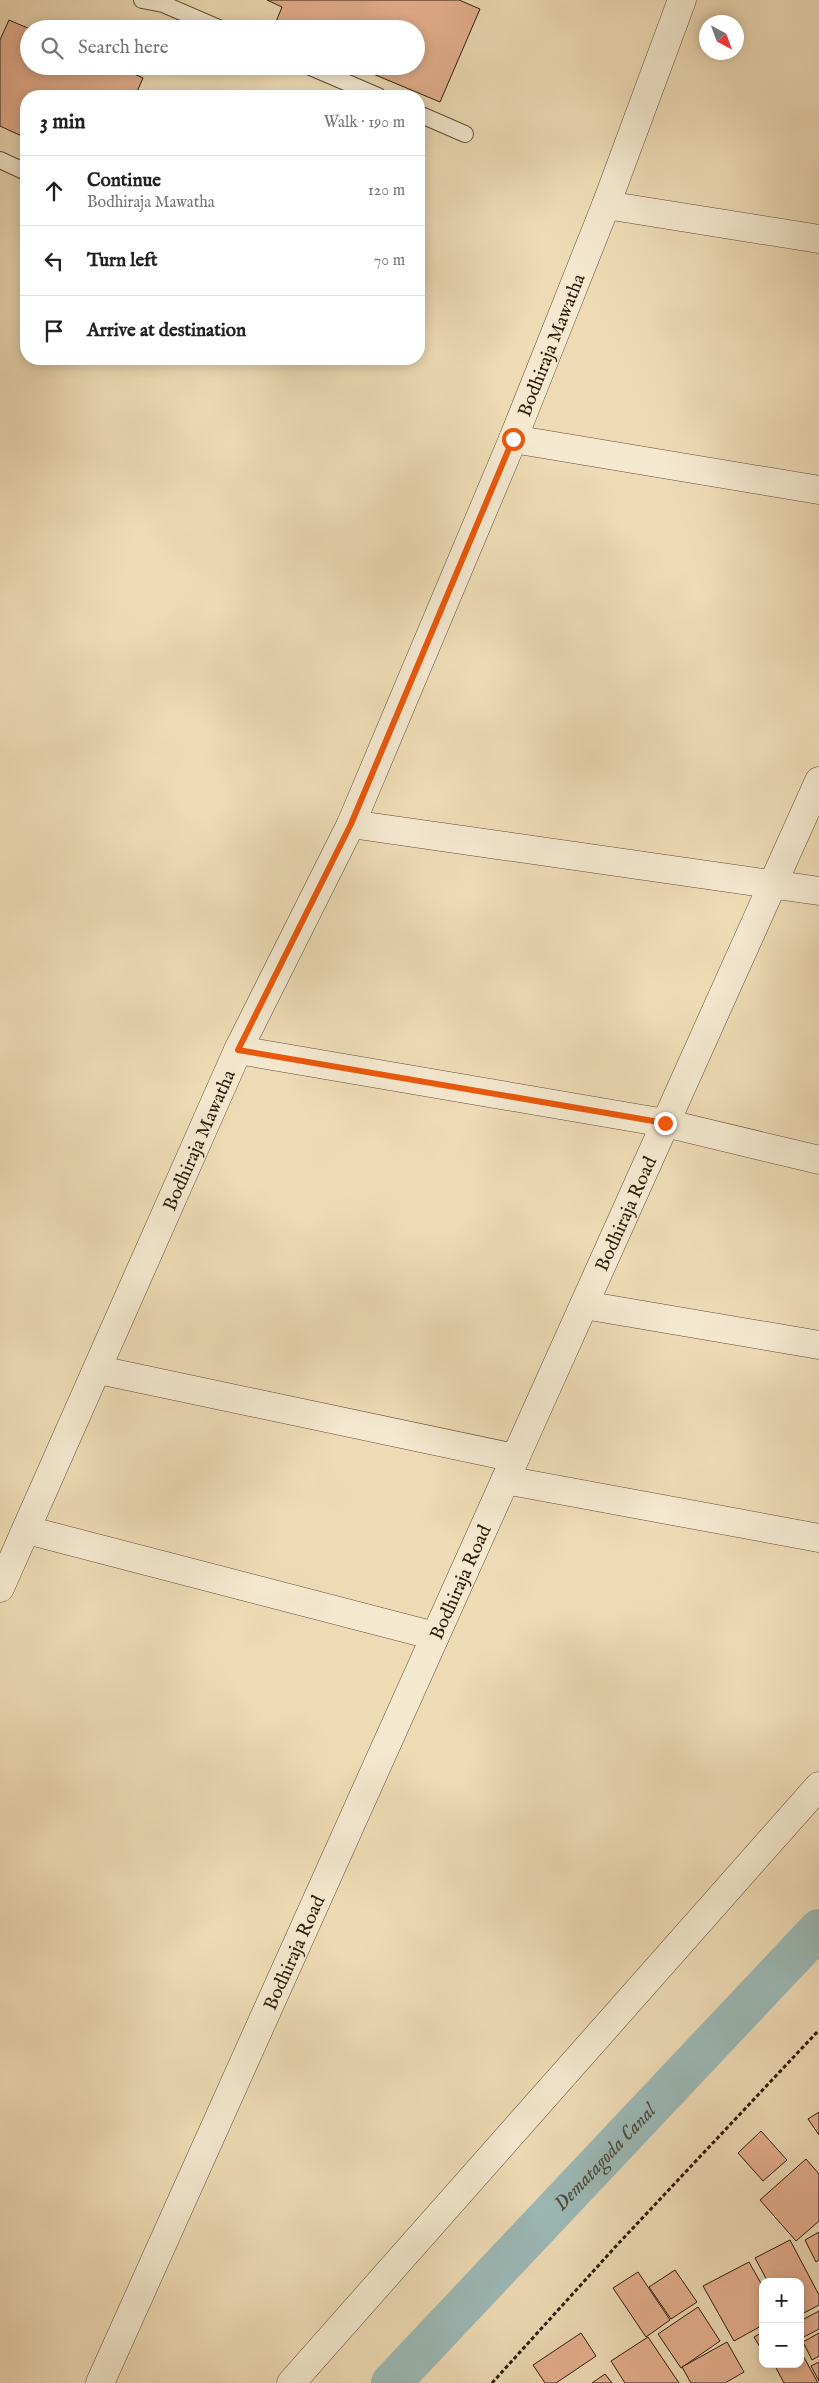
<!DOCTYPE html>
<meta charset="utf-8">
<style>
:root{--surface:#fff;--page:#f2f2f2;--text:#202124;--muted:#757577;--line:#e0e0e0}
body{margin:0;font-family:"IM FELL English",serif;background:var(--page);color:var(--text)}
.controls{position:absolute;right:15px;bottom:15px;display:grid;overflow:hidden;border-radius:10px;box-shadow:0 2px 12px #0003}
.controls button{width:45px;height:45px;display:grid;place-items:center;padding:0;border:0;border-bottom:1px solid var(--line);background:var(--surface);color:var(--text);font:25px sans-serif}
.compass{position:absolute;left:699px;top:15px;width:45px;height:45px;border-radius:50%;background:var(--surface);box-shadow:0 2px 12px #0003;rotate:139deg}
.stop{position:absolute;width:15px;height:15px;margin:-11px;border:4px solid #ea580c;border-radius:50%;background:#fff}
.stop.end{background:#ea580c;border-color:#fff;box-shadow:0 1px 5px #0008}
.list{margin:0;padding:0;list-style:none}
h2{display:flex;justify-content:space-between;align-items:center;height:65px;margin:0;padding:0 20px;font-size:21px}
h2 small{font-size:16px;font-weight:400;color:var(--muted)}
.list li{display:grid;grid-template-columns:32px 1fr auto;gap:15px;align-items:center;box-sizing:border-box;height:70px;padding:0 20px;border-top:1px solid var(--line)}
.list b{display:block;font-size:19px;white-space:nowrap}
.list p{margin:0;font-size:16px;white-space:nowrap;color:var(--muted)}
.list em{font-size:16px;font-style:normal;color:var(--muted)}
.icon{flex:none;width:28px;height:28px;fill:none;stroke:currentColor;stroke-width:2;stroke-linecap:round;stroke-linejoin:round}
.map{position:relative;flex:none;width:819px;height:2383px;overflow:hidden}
.search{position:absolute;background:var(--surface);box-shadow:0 2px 12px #0003;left:20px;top:20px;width:405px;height:55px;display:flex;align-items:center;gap:12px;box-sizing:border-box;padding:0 18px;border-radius:28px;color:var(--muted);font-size:19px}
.panel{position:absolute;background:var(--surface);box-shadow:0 2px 12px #0003;left:20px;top:90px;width:405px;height:275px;border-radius:20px}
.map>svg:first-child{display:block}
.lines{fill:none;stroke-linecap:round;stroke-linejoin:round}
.canal{stroke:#9cb9b6;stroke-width:40}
.building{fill:#e5b08f;stroke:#2f1d0b}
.service-casing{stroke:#5f4c36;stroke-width:18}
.minor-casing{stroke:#5f4c36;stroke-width:29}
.tertiary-casing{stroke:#5f4c36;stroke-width:29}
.path{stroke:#2f1d0b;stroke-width:3;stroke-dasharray:4 2.5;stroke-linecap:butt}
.service{stroke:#f4e8cf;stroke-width:16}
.minor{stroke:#f4e8cf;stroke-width:28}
.tertiary{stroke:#f4e8cf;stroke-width:28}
.route{stroke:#ea580c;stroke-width:6}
.labels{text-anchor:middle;stroke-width:4.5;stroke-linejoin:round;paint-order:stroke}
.street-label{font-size:19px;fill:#2f1d0b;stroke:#f4e8cf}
.water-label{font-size:20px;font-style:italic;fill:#504c3e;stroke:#f4e8cf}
</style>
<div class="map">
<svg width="819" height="2383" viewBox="0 0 819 2383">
<rect width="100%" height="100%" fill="#eedbb5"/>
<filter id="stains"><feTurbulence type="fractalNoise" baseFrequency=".004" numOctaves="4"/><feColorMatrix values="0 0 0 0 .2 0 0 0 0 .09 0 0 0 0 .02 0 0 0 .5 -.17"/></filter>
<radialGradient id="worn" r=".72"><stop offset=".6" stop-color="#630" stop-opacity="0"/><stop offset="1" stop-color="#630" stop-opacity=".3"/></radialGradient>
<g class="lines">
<!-- canal -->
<path class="canal" id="s1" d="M391,2383L819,1929"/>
</g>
<!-- building -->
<g class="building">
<path d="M267,0H459L480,9L440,102L354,66H416V29H273L282,7Z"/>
<path d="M9,20L30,29L29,66H117L143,78L135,96H26V138L0,126V40Z"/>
<path d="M819,2112V2135L808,2119Z"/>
<path d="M761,2131L787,2160L763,2181L738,2153Z"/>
<path d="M806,2159L819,2174V2221L796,2241L760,2200Z"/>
<path d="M819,2232V2260L816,2262L805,2240Z"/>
<path d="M790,2240L819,2295V2305L800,2315V2282H768L755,2258Z"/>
<path d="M749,2262L763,2287V2325L734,2341L703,2286Z"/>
<path d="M675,2270L697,2302L671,2319L649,2287Z"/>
<path d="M638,2272L670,2320L646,2337L613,2288Z"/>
<path d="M698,2307L720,2341L681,2368L658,2334Z"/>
<path d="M819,2311V2329L800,2339V2321Z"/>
<path d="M763,2332V2352L754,2337Z"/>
<path d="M581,2333L596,2356L556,2383H545L533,2365Z"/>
<path d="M819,2333V2356L812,2360L803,2342Z"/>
<path d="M648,2337L679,2383H625L611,2361Z"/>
<path d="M727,2342L744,2372L725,2383H691L682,2367Z"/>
<path d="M800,2350L818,2383H784L774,2364H800Z"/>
<path d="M819,2362V2381L811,2366Z"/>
<path d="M605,2374L612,2383H592Z"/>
</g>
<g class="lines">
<!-- service casing -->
<g class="service-casing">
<g id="service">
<path d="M142,0L163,4L221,29"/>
<path d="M308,66L378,96"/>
<path d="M419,114L465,134"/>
<path d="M0,160L26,172"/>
</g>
</g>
<!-- minor casing -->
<g class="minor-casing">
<g id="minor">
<path d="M606,205L819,239"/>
<path d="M513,439L819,490"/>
<path d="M351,824L819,891"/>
<path d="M238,1050L665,1123L819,1160"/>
<path d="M584,1305L819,1345"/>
<path d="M99,1370L515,1458"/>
<path d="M505,1480L819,1538"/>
<path d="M27,1530L435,1636"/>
<path d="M291,2383L819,1786"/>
</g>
</g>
<!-- tertiary casing -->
<g class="tertiary-casing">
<g id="tertiary">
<path id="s2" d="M0,1588L238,1050L351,824L513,439L606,205L682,0"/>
<path id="s3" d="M100,2383L819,781"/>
</g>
</g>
<!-- path -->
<path class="path" d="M492,2383L617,2245L819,2030"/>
<!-- service -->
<use href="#service" class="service"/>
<!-- minor -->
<use href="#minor" class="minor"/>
<!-- tertiary -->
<use href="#tertiary" class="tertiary"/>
</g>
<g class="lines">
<!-- route -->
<path class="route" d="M513,439L351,824L238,1050L665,1123"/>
</g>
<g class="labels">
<!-- street labels -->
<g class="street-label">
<text dy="7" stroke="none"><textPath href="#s2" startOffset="1360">Bodhiraja Mawatha</textPath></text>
<text dy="7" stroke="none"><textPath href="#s2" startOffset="490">Bodhiraja Mawatha</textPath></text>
<text dy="7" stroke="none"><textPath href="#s3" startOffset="1282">Bodhiraja Road</textPath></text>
<text dy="7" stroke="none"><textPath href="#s3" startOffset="878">Bodhiraja Road</textPath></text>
<text dy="7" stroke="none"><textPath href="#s3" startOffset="472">Bodhiraja Road</textPath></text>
</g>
<!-- water labels -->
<g class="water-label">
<text dy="7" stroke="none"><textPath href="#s1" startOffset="311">Dematagoda Canal</textPath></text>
</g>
</g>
<rect width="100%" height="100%" filter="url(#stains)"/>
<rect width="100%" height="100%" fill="url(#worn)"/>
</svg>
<div class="controls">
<button>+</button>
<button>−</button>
</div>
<svg class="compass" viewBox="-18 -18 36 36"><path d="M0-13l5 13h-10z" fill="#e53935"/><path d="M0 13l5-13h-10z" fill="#757577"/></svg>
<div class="stop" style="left:513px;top:439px"></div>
<div class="stop end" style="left:665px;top:1123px"></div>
<div class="search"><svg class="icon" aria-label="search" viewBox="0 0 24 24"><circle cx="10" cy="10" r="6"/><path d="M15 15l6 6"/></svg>Search here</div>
<section class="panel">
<h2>3 min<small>Walk · 190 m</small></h2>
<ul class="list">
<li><svg class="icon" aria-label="ahead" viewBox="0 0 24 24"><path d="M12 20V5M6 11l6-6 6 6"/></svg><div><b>Continue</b><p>Bodhiraja Mawatha</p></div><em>120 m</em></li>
<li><svg class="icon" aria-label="left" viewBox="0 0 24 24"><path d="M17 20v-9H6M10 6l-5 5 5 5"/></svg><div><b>Turn left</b></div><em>70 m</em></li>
<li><svg class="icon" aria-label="arrive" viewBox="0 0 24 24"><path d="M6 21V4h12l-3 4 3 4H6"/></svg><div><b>Arrive at destination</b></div></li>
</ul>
</section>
</div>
